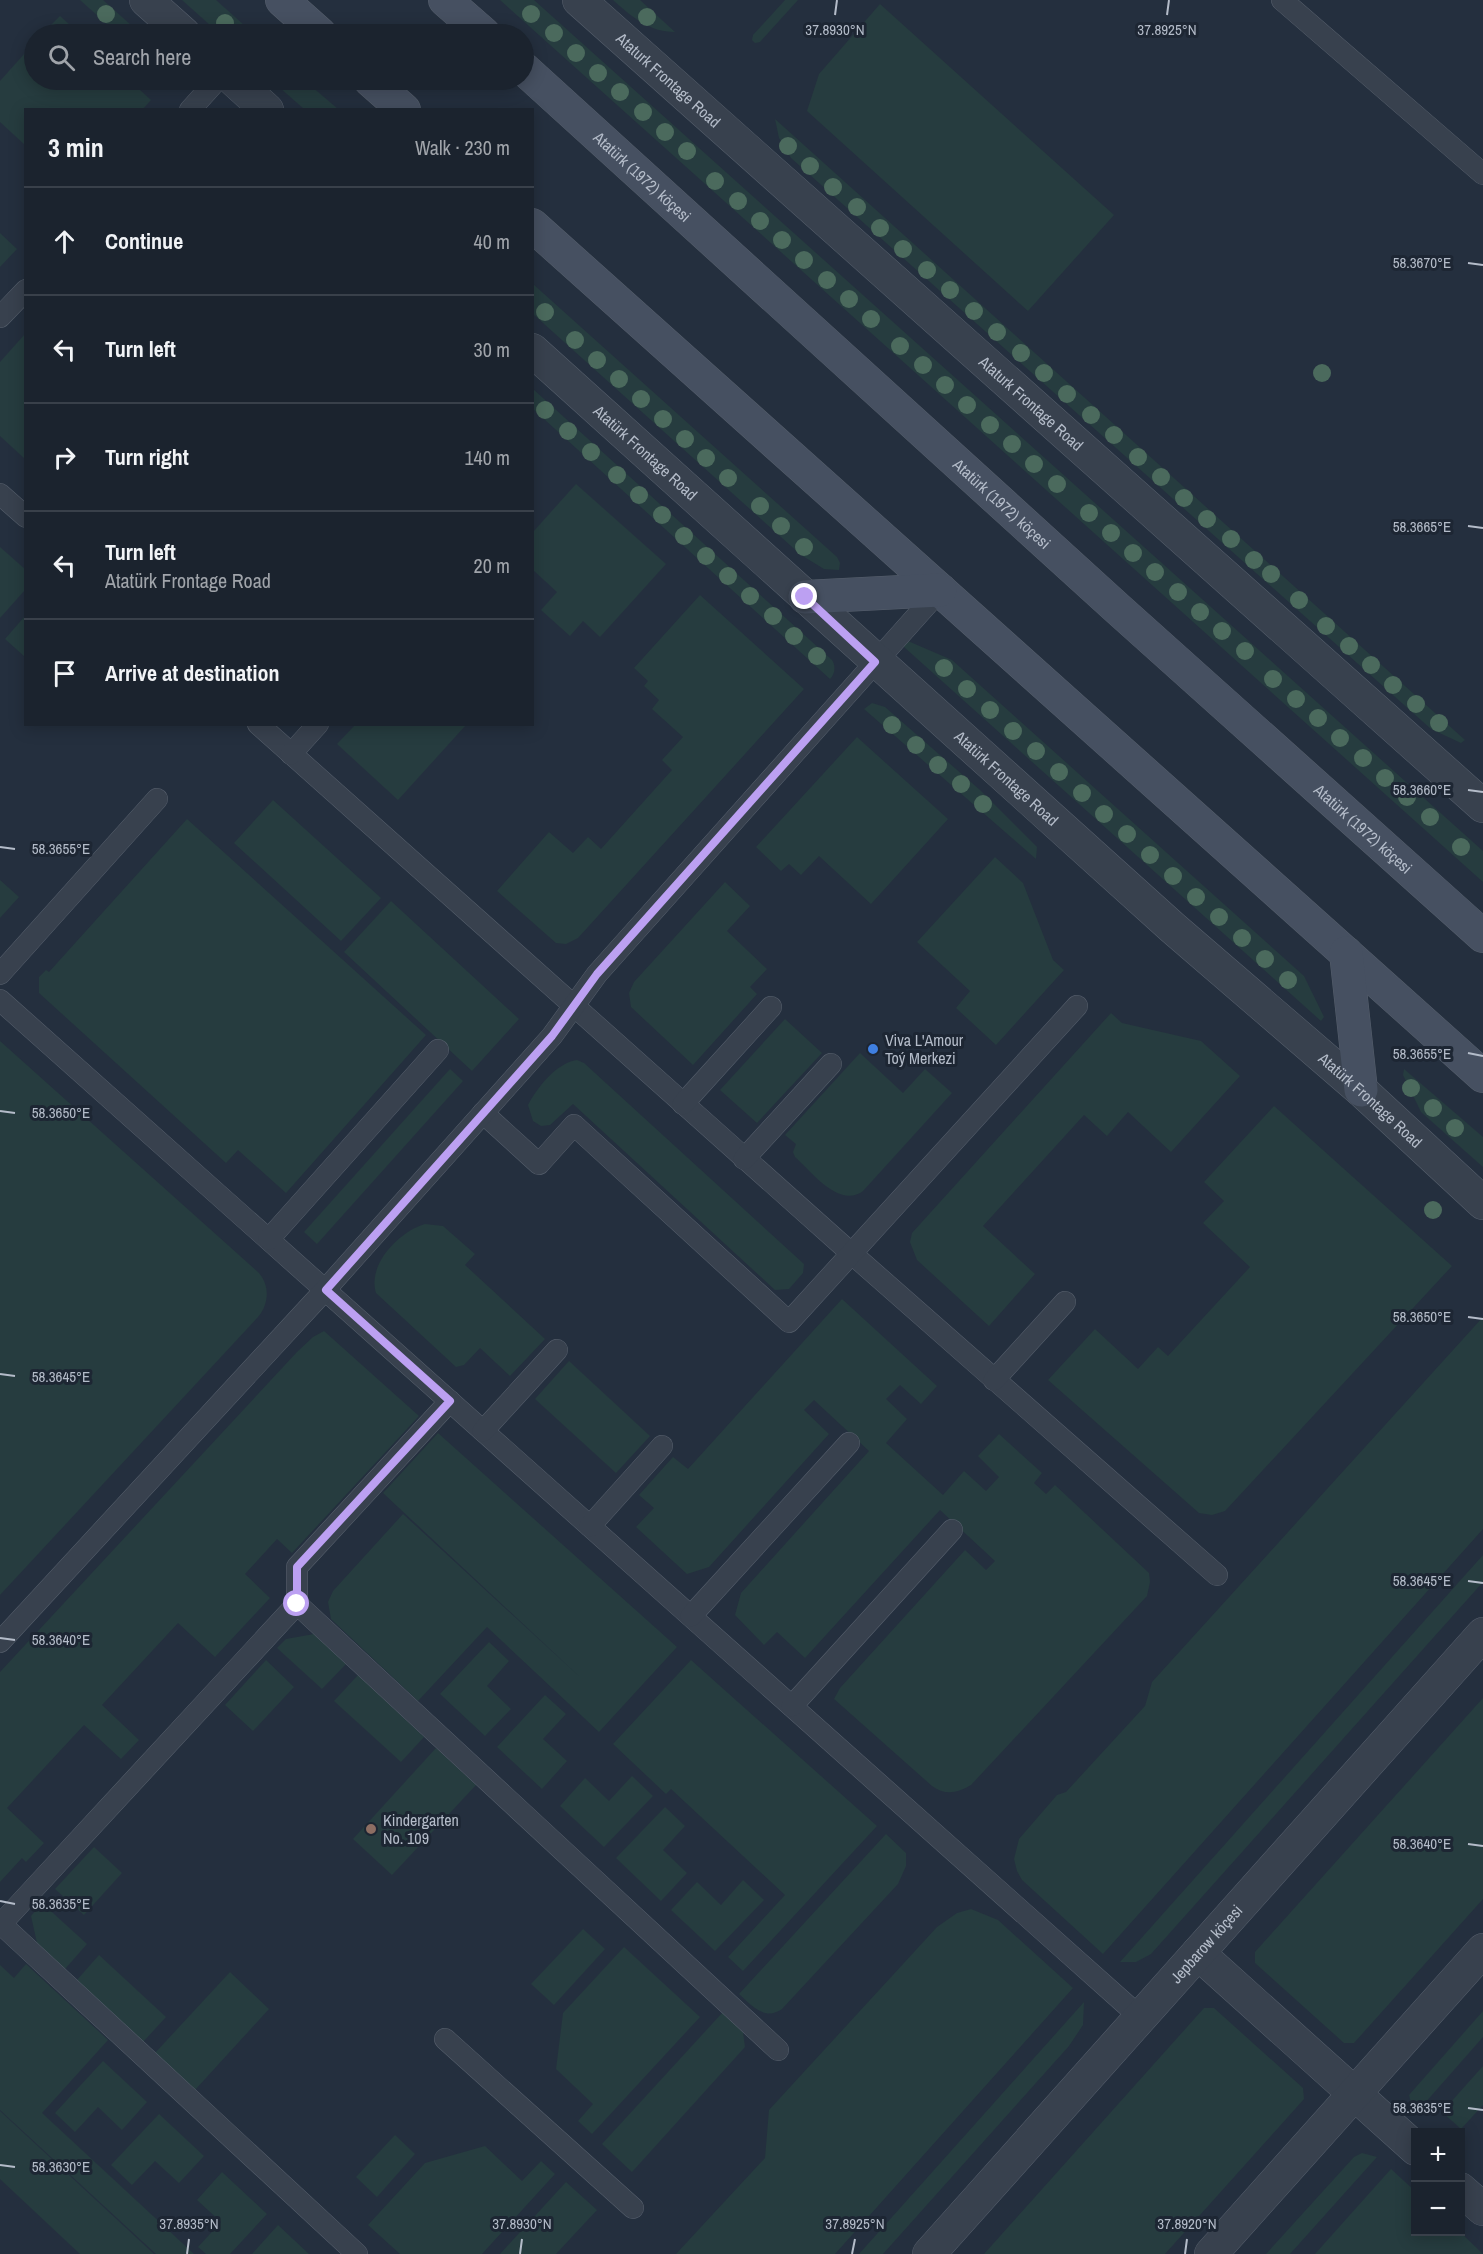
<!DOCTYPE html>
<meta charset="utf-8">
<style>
:root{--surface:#1b232e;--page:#242b36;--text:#f1f3f6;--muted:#a0a4aa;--line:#39404a}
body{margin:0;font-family:"Archivo Narrow",sans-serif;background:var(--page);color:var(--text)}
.controls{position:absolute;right:18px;bottom:18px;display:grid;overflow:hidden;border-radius:0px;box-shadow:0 3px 15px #0003}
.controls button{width:54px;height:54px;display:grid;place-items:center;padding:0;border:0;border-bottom:2px solid var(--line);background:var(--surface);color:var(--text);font:30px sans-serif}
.stop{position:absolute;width:18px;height:18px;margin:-14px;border:4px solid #bca0f2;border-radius:50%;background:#fff}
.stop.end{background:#bca0f2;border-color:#fff;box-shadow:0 2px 6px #0008}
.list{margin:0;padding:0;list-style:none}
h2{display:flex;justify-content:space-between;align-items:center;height:78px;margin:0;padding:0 24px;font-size:26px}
h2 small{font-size:20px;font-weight:400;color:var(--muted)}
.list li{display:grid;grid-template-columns:39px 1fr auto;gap:18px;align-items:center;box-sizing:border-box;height:108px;padding:0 24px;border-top:2px solid var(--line)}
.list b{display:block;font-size:22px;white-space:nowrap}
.list p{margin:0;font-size:20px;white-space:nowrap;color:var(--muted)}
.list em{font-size:20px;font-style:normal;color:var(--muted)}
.icon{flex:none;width:33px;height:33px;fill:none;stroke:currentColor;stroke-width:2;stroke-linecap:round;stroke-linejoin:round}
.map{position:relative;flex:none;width:1483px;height:2254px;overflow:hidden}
.search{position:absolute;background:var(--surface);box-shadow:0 3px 15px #0003;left:24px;top:24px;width:510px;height:66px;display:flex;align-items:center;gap:15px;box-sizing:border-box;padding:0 21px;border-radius:33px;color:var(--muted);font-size:22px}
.panel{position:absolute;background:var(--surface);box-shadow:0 3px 15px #0003;left:24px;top:108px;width:510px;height:618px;border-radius:0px}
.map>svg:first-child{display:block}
.green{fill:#263c3f}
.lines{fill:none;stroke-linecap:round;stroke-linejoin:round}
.service-casing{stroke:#565f6c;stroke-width:22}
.minor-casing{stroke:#565f6c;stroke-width:34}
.secondary-casing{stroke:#565f6c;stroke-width:34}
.service{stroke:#38414e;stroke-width:21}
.minor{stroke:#38414e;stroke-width:33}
.secondary{stroke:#465061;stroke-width:33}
.tree{fill:#4b6a5d}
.route{stroke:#bca0f2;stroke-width:8}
.ticks{fill:none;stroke:#b4bcc9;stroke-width:2}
.shop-dot{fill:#3f7fe0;stroke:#1d2633;stroke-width:2}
.education-dot{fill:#8d6e63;stroke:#1d2633;stroke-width:2}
.labels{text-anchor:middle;stroke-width:6;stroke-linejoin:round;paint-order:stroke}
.street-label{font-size:16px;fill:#b4bcc9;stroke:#1d2633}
.poi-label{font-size:16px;fill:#b4bcc9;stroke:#1d2633;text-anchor:start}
.ticks-label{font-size:15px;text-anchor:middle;fill:#b4bcc9;stroke:#1d2633;stroke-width:6;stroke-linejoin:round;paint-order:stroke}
</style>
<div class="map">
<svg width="1483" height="2254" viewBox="0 0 1483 2254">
<rect width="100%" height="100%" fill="#242f3e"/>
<!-- green -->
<g class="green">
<path d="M80,0H103L141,34H118Z"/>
<path d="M182,0H216L254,34H220Z"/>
<path d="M500,0H534L1483,851V882Z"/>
<path d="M613,0H640L675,32C649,32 632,17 613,0Z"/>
<path d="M785,0H798L760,42L755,43L752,40L753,35Z"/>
<path d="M880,4L1114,215L1028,311L807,111L819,74Z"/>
<path d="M60,16L80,34H42Z"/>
<path d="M34,43V80H129L151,100L143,109L26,110L25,145L0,122V81Z"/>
<path d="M271,80H304L338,109H304Z"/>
<path d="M775,119L1465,740L1461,743L1431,729L791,158L779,138Z"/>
<path d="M0,233L17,249L0,267Z"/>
<path d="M533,284L837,557L840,563L839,570L824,569L801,555L533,314Z"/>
<path d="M25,334V459L0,436V362Z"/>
<path d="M533,389L832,660C836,666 835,674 830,679L533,409Z"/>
<path d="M576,484L666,564L600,637L583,621L570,636L541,610L557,592L533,570V532Z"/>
<path d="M0,547L26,570L25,590L0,618Z"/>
<path d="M700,595L804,689L578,938L566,944L556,943L497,891L549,832L573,853L588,837L601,849L672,770L662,760L683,737L652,709L659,700L644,686L648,681L634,668Z"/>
<path d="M25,616V657L5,639Z"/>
<path d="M908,641L952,660L1304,976L1324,1017L1321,1021L904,647L902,644Z"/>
<path d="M872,703L885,707L980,790L1037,847L1036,859L864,709Z"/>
<path d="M355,725V724L466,725L398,800L337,744Z"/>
<path d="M857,737L948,819L871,904L819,856L801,875L789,864L781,871L756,847Z"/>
<path d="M273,800L381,898L341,941L234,843Z"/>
<path d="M187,819L426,1035L286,1193L238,1150L226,1163L39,993V977L46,970L49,972Z"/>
<path d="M995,857L1023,883L1053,960L1064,970L996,1045L956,1008L970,991L917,942Z"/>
<path d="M0,880L19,897L0,918Z"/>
<path d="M725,882L750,906L727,931L767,969L750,987L757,994L693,1065L631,1007L629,993L634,982Z"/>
<path d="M391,901L519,1019L472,1071L344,952Z"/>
<path d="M1111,1013L1122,1023L1201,1041L1240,1076L1171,1152L1128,1112L1107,1136L1084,1115L983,1226L1035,1274L989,1326L917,1260L910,1242L912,1233Z"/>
<path d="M785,1019L822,1053L757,1123L720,1090Z"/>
<path d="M0,1041L259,1273C270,1286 269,1304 258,1317L0,1595Z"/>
<path d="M860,1053L903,1093L925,1069L952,1093L863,1191C839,1209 811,1171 795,1157L793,1152L796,1144L785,1135Z"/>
<path d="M577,1060L584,1063L804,1264L803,1273L789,1289L775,1290L573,1104L550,1125L541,1126L533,1121L528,1105C537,1088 556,1063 577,1060Z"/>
<path d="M450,1069L463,1081L317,1244L304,1232Z"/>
<path d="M1404,1069L1483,1137V1167L1421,1112L1403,1075Z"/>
<path d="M1274,1106L1452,1266L1225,1511L1212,1515L1199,1513L1048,1380L1095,1329L1138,1369L1158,1347L1168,1356L1250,1267L1203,1223L1224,1201L1204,1182Z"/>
<path d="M425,1224L443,1226L475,1254L465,1265L545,1339L510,1376L480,1348L464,1365L456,1367L376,1293C367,1264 400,1231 425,1224Z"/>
<path d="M842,1299L937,1386L921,1404L900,1385L886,1399L907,1419L886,1443L943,1495L964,1471L986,1491L999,1477L978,1456L999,1434L1042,1473L1034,1483L1046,1494L1055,1485L1149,1573L1150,1582L1147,1596L971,1785C958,1793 945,1796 932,1786L834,1699L840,1688L965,1550L986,1570L995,1561L940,1510L805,1658L777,1632L764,1645L735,1615L741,1593L869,1451L814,1400L804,1410L829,1434L709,1567L687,1574L636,1527L654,1508L639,1495L673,1457L688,1469Z"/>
<path d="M1483,1317V1529L1103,1954L1022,1880L1017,1871L1014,1859L1019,1839L1057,1795L1066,1792L1145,1706L1152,1682Z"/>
<path d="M324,1331L419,1416L292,1553L277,1539L245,1574L270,1598L215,1657L178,1623L102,1705L139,1740L121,1759L84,1725L7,1808L44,1843L26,1862L22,1858L0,1882V1672L297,1352L313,1337Z"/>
<path d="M569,1361L650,1436L616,1473L535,1399Z"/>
<path d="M438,1433L677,1647L599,1732L487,1627L418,1701L331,1619L328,1602L333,1591L403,1514L582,1679L383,1493Z"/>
<path d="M1483,1555V1582L1151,1954L1136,1962H1120Z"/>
<path d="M314,1634L346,1664L322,1689L277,1648L286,1639Z"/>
<path d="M489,1642L509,1661L487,1686L511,1709L485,1736L440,1694Z"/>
<path d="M266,1660L294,1687L253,1731L225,1705Z"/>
<path d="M691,1660L877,1826L743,1971L728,1957L785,1895L671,1789L666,1794L613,1744Z"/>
<path d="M358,1675L424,1737L401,1762L334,1701Z"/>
<path d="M545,1695L566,1714L543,1739L567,1761L542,1789L497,1747Z"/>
<path d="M1483,1698V1899L1354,2043H1344L1255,1963V1952Z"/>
<path d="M436,1748L476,1785L392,1875L353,1839Z"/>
<path d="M632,1776L653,1796L604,1847L560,1806L585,1778L609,1801Z"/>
<path d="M665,1807L685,1826L663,1850L687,1873L661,1901L616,1858Z"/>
<path d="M886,1834L906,1853V1866L898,1884L782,2009C765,2021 752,2006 739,1994Z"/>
<path d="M94,1847L122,1873L84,1915L55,1889Z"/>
<path d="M743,1880L764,1900L715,1951L671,1910L697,1882L721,1905Z"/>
<path d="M42,1903L87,1944L65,1969L37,1943L31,1916Z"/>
<path d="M971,1909L998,1920L1073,1988L835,2254H676L765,2158L769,2110L937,1927L957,1913Z"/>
<path d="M583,1929L605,1949L554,2005L531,1984Z"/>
<path d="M624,1947L700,2017L592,2134L578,2121L593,2104L556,2069L563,2013Z"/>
<path d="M99,1955L166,2017L143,2042L77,1980Z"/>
<path d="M26,1964L108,2040L42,2113L194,2254H156L0,2110V1965L14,1978Z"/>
<path d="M230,1972L269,2009L195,2090L155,2053Z"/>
<path d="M1084,2002L1083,2025L1069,2046L883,2254H859Z"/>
<path d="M1204,2008H1214L1303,2088L1304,2099L1165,2254H984Z"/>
<path d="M1483,2011V2037L1417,2112L1412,2107L1409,2095Z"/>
<path d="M723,2012L743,2032L745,2047L632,2172L602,2144Z"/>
<path d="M103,2061L147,2102L122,2130L98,2107L75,2132L55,2113Z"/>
<path d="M1483,2066V2105L1461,2129L1442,2112Z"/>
<path d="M0,2111L154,2254H80L0,2179Z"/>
<path d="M159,2114L204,2156L179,2183L155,2161L132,2185L111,2165Z"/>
<path d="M395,2135L415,2154L377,2197L356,2177Z"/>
<path d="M485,2146L522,2181L541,2161L555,2174L482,2254H400L368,2225L425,2163Z"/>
<path d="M1362,2153L1377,2157L1290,2254H1266L1354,2157Z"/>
<path d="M1391,2169L1415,2191L1416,2232H1460L1483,2254H1315Z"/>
<path d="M222,2172L267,2214L230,2254H206L198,2247L221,2222L197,2200Z"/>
<path d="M566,2182L597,2210L556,2254H500Z"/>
<path d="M278,2225L309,2254H252Z"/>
</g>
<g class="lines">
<!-- service casing -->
<g class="service-casing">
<g id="service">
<path d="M1282,0L1483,174"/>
<path d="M190,110L217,80"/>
<path d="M0,317L26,290"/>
<path d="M0,494L26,517"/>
<path d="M258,724L851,1253L1217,1575"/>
<path d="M291,754L318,724"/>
<path d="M0,974L157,799"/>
<path d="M0,1000L1140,2017"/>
<path d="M683,1104L771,1007"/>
<path d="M483,1113L539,1164L574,1125L789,1322L1077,1006"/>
<path d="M744,1159L831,1064"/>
<path d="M269,1239L438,1050"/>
<path d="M994,1380L1065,1302"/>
<path d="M483,1431L557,1350"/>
<path d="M590,1526L662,1446"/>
<path d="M297,1604V1567L450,1401"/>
<path d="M691,1616L849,1443"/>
<path d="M0,1642L325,1290L552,1036L597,974L940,590"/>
<path d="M792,1706L952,1530"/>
<path d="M445,2039L633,2208"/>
<path d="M357,2254L1,1924L297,1604L778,2050"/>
</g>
</g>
<!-- minor casing -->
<g class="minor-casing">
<g id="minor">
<path d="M146,0L184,34"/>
<path id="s1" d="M579,0L1483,806"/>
<path d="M234,80L267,110"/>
<path id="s2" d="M532,350L1173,928L1361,1090L1483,1203"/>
<path d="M1198,1953L1416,2149"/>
<path d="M1460,2189L1483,2209"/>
<path id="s3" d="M929,2254L1483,1634"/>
<path d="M1211,2254L1483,1950"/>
</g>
</g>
<!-- secondary casing -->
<g class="secondary-casing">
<g id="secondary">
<path d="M282,0L320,34"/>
<path d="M445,0L484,34"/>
<path id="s4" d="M524,69L1118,609L1483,936"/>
<path d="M370,80L404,110"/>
<path d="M532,225L1483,1076"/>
<path d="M805,597L940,590"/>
<path d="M1346,953L1361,1090"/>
</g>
</g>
<!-- service -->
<use href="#service" class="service"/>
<!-- minor -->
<use href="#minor" class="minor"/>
<!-- secondary -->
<use href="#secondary" class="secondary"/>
</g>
<!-- trees -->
<g class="tree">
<circle cx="106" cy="14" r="9"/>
<circle cx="531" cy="14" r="9"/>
<circle cx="647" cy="17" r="9"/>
<circle cx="225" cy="23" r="9"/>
<circle cx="554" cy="33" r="9"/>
<circle cx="576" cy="53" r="9"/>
<circle cx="598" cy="73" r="9"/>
<circle cx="620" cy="92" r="9"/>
<circle cx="643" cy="112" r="9"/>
<circle cx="665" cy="132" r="9"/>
<circle cx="788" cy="146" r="9"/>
<circle cx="687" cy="151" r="9"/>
<circle cx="810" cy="166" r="9"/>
<circle cx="715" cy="181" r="9"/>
<circle cx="833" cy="187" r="9"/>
<circle cx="738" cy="201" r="9"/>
<circle cx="857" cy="207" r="9"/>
<circle cx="760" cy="221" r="9"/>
<circle cx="880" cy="228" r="9"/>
<circle cx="782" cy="240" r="9"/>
<circle cx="903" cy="249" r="9"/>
<circle cx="804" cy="260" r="9"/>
<circle cx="927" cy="270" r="9"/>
<circle cx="827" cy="280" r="9"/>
<circle cx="950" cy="290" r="9"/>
<circle cx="849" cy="299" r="9"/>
<circle cx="974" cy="311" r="9"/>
<circle cx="545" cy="312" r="9"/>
<circle cx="871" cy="319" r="9"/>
<circle cx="997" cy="332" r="9"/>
<circle cx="575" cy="340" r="9"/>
<circle cx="900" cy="346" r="9"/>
<circle cx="1021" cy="353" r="9"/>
<circle cx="597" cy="360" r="9"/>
<circle cx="923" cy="365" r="9"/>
<circle cx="1044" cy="373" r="9"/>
<circle cx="1322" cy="373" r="9"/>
<circle cx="619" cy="379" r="9"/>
<circle cx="945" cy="385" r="9"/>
<circle cx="1067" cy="394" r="9"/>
<circle cx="641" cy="399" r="9"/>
<circle cx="967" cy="405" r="9"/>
<circle cx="545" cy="410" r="9"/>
<circle cx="1091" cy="415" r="9"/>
<circle cx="663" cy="419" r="9"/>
<circle cx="990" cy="425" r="9"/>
<circle cx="568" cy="431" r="9"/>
<circle cx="1114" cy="435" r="9"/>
<circle cx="685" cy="439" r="9"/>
<circle cx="1012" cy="444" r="9"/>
<circle cx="591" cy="452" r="9"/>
<circle cx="1138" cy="457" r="9"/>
<circle cx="706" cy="458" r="9"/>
<circle cx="1034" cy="464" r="9"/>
<circle cx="617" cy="475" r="9"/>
<circle cx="1161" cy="477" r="9"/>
<circle cx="728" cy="478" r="9"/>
<circle cx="1057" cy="484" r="9"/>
<circle cx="639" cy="495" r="9"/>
<circle cx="1184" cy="498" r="9"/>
<circle cx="760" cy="506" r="9"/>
<circle cx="1089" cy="513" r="9"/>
<circle cx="662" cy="515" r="9"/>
<circle cx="1207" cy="519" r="9"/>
<circle cx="781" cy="526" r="9"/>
<circle cx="1111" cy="533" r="9"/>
<circle cx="684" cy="536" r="9"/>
<circle cx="1231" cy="539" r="9"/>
<circle cx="804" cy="547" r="9"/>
<circle cx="1133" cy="553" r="9"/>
<circle cx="706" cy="556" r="9"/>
<circle cx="1254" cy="560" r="9"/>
<circle cx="1155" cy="572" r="9"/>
<circle cx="1271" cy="574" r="9"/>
<circle cx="728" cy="576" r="9"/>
<circle cx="1178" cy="592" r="9"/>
<circle cx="750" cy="596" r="9"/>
<circle cx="1299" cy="600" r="9"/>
<circle cx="1200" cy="612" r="9"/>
<circle cx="773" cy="616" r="9"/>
<circle cx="1326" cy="626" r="9"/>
<circle cx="1222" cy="631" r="9"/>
<circle cx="794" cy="636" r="9"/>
<circle cx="1349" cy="646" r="9"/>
<circle cx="1245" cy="651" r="9"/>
<circle cx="817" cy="656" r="9"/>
<circle cx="1371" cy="665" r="9"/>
<circle cx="944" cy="668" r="9"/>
<circle cx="1273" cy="679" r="9"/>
<circle cx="1393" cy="685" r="9"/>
<circle cx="967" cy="689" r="9"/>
<circle cx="1296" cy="699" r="9"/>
<circle cx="1416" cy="704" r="9"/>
<circle cx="990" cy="710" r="9"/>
<circle cx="1318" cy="718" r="9"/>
<circle cx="1439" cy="723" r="9"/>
<circle cx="892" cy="725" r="9"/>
<circle cx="1013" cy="731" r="9"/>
<circle cx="1340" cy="738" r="9"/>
<circle cx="916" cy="745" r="9"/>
<circle cx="1036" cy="751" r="9"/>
<circle cx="1363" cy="758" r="9"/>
<circle cx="938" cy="765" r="9"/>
<circle cx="1059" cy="772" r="9"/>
<circle cx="1385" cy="778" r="9"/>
<circle cx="961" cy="784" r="9"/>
<circle cx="1082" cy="793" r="9"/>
<circle cx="1407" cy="797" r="9"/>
<circle cx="983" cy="804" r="9"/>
<circle cx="1104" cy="814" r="9"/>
<circle cx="1430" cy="817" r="9"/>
<circle cx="1127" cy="834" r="9"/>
<circle cx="1461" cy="847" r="9"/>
<circle cx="1150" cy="855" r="9"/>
<circle cx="1173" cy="876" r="9"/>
<circle cx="1196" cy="897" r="9"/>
<circle cx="1219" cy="917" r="9"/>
<circle cx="1242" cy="938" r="9"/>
<circle cx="1265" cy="959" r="9"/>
<circle cx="1288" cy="980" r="9"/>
<circle cx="1411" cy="1088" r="9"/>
<circle cx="1433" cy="1108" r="9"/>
<circle cx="1455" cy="1128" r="9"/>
<circle cx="1433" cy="1210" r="9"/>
</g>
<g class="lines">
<!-- route -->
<path class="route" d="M297,1604V1567L450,1401L326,1290L552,1036L597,974L875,662L805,597"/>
</g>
<!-- ticks -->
<path class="ticks" d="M835,15L837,0M1167,15L1169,0M1468,263L1483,265M1468,526L1483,528M1468,790L1483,792M0,847L15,849M1468,1053L1483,1056M0,1111L15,1113M1468,1317L1483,1319M0,1374L15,1376M1468,1581L1483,1583M0,1638L15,1640M1468,1844L1483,1846M0,1901L15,1904M1468,2108L1483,2110M0,2165L15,2167M187,2254L189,2239M520,2254L522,2239M852,2254L855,2239M1185,2254L1187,2239"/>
<!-- markers -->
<circle class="shop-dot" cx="873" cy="1049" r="6"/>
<circle class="education-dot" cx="371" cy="1829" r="6"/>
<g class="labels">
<!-- street labels -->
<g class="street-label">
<text dy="6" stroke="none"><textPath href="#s1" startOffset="120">Ataturk Frontage Road</textPath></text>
<text dy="6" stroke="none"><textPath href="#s4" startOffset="160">Atatürk (1972) köçesi</textPath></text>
<text dy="6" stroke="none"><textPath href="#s1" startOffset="606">Ataturk Frontage Road</textPath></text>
<text dy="6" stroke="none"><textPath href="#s2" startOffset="153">Atatürk Frontage Road</textPath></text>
<text dy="6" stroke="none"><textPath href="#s4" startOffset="646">Atatürk (1972) köçesi</textPath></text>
<text dy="6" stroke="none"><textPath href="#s2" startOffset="639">Atatürk Frontage Road</textPath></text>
<text dy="6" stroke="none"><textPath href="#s4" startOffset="1132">Atatürk (1972) köçesi</textPath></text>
<text dy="6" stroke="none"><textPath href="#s2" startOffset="1125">Atatürk Frontage Road</textPath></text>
<text dy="6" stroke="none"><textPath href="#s3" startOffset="416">Jepbarow köçesi</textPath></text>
</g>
<!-- poi labels -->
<g class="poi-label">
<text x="885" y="1046">Viva L'Amour<tspan x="885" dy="18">Toý Merkezi</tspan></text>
<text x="383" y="1826">Kindergarten<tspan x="383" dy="18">No. 109</tspan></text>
</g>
</g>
<g class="ticks-label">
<text x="835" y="35">37.8930°N</text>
<text x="1167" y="35">37.8925°N</text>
<text x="1422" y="268">58.3670°E</text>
<text x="1422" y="532">58.3665°E</text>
<text x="1422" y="795">58.3660°E</text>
<text x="61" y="854">58.3655°E</text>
<text x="1422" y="1059">58.3655°E</text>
<text x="61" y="1118">58.3650°E</text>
<text x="1422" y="1322">58.3650°E</text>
<text x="61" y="1382">58.3645°E</text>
<text x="1422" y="1586">58.3645°E</text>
<text x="61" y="1645">58.3640°E</text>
<text x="1422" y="1849">58.3640°E</text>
<text x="61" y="1909">58.3635°E</text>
<text x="1422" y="2113">58.3635°E</text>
<text x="61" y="2172">58.3630°E</text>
<text x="189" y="2229">37.8935°N</text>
<text x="522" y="2229">37.8930°N</text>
<text x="855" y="2229">37.8925°N</text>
<text x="1187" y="2229">37.8920°N</text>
</g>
</svg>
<div class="controls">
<button>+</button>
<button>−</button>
</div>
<div class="stop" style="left:297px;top:1604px"></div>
<div class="stop end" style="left:805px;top:597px"></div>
<div class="search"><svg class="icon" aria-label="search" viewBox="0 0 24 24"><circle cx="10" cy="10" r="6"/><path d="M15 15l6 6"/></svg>Search here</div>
<section class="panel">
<h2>3 min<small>Walk · 230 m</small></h2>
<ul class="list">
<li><svg class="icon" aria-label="ahead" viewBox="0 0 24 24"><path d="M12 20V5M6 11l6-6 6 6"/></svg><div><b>Continue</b></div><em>40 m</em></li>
<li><svg class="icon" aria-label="left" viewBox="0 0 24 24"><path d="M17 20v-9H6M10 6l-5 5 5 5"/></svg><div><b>Turn left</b></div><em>30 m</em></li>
<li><svg class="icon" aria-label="right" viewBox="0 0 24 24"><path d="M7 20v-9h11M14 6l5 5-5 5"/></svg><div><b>Turn right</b></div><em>140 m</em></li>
<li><svg class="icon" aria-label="left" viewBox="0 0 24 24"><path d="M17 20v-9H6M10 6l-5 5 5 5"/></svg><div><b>Turn left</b><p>Atatürk Frontage Road</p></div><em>20 m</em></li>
<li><svg class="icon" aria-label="arrive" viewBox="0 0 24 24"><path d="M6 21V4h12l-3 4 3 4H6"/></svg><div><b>Arrive at destination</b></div></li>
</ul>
</section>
</div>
